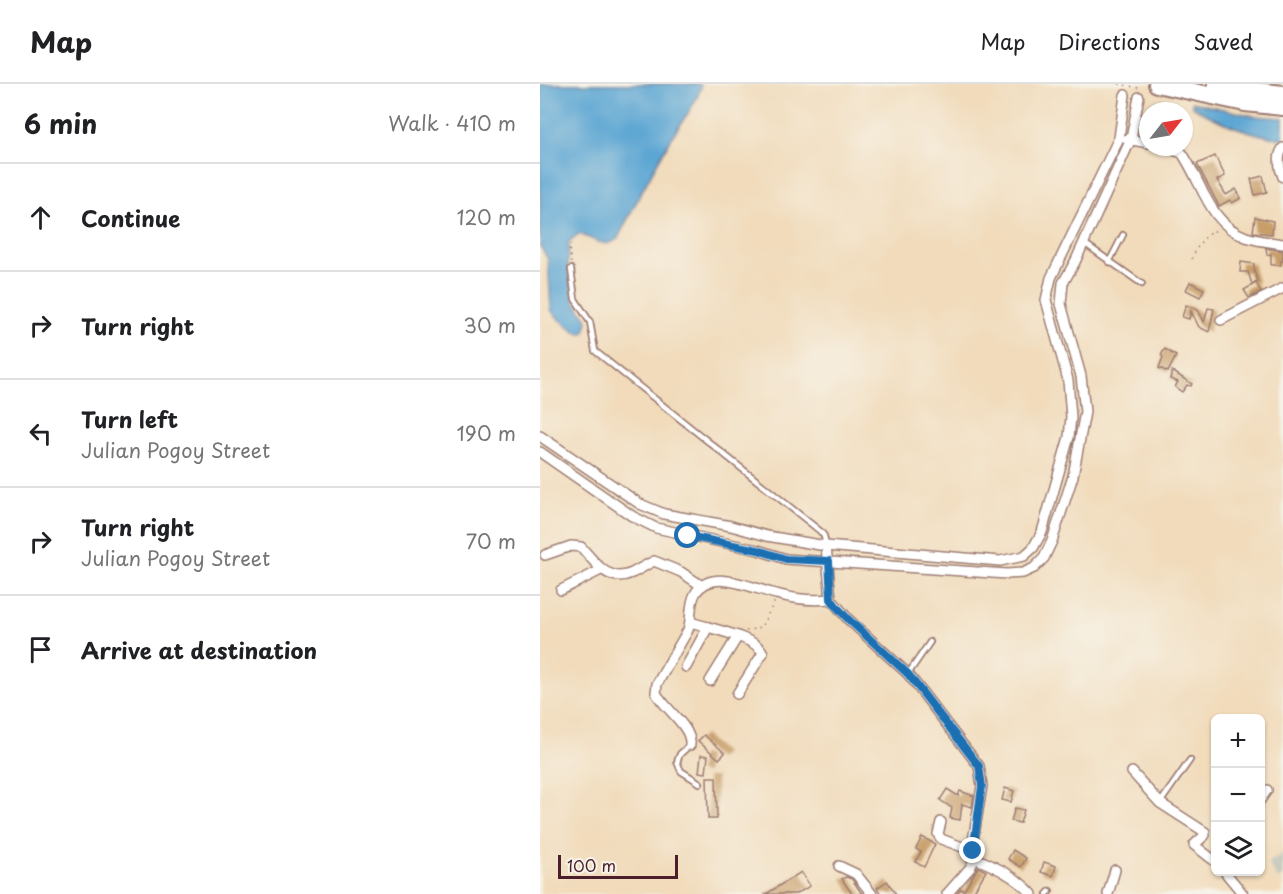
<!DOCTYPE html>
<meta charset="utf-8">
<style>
:root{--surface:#fff;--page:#f2f2f2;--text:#202124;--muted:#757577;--line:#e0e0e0}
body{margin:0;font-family:"Playpen Sans",sans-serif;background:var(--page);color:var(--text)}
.controls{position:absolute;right:18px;bottom:18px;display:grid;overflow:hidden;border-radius:9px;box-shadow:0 2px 4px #0004}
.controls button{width:54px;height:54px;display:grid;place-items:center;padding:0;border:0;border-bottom:2px solid var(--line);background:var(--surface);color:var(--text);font:30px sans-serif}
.compass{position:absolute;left:599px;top:18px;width:54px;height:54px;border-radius:50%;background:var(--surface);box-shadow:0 2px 4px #0004;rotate:59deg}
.scale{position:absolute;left:18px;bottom:15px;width:120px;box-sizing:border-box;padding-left:6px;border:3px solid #4a1f2b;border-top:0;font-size:16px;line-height:21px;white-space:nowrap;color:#4a1f2b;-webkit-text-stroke:4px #f7f3e8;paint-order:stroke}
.stop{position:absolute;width:18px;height:18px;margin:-14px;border:4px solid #1f6fb2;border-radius:50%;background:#fff}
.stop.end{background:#1f6fb2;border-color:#fff;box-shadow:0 2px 6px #0008}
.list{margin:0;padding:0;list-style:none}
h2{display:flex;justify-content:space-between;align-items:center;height:78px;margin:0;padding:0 24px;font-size:26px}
h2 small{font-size:20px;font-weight:400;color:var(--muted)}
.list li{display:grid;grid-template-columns:39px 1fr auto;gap:18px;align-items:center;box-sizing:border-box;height:108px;padding:0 24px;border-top:2px solid var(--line)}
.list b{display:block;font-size:22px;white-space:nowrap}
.list p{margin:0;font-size:20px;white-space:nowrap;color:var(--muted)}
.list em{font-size:20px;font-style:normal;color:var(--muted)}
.icon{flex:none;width:33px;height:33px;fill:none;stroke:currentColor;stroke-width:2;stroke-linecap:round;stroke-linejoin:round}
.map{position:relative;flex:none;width:743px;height:810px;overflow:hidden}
header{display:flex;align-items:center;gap:36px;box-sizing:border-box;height:84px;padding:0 30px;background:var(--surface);border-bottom:2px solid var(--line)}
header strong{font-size:28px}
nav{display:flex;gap:33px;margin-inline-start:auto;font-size:21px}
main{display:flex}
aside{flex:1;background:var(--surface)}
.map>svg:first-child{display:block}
.industrial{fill:#c3c6b9}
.water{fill:#5ba6d3;stroke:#52627f;stroke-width:1.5}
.building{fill:#c79d68}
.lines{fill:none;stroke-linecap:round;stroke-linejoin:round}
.lane-casing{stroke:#9e7d73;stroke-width:8}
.street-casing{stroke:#9e7d73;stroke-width:12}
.highway-casing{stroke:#9e7d73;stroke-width:20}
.path{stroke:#9e7d73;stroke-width:1.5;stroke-dasharray:1.5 4.5;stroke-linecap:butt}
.lane{stroke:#fff;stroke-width:4.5}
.street{stroke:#fff;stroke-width:9}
.highway{stroke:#fff;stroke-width:16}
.route{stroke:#1f6fb2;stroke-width:8}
</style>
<header>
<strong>Map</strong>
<nav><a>Map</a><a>Directions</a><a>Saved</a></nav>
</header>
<main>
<aside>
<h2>6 min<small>Walk · 410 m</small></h2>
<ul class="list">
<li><svg class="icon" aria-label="ahead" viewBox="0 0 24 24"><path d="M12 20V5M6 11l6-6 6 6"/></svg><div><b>Continue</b></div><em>120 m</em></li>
<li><svg class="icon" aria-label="right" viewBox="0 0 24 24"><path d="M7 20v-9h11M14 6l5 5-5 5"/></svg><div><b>Turn right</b></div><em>30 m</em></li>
<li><svg class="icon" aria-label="left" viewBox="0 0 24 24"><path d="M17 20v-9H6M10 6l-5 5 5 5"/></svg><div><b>Turn left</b><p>Julian Pogoy Street</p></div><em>190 m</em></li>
<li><svg class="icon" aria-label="right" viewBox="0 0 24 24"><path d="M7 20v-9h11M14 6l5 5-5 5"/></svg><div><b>Turn right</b><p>Julian Pogoy Street</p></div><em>70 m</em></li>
<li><svg class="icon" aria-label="arrive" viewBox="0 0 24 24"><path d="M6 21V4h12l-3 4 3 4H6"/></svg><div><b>Arrive at destination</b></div></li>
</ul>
</aside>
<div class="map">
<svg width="743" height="810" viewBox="0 0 743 810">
<rect width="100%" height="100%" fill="#f7f3e8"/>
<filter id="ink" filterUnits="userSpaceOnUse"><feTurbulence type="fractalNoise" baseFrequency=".0167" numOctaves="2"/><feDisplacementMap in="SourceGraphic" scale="12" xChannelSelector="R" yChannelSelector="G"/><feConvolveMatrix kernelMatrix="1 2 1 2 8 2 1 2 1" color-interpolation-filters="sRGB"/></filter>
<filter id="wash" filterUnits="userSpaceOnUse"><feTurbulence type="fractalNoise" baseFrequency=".008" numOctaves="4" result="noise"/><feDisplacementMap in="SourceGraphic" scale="24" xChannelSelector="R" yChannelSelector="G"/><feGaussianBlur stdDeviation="1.35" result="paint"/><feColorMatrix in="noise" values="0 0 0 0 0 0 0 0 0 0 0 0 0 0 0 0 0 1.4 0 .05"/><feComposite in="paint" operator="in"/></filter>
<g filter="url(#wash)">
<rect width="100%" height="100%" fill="#f1dbbb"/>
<!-- industrial -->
<path class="industrial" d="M743,769V793L738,795L728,779Z"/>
<!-- water -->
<g class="water">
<path d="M0,0H160L161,3C155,23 141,37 131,55C112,87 95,120 78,154C66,167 52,153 38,150L29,158L28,180L34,216L48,237L45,248L39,250L18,234L11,226L8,175L0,162Z"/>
<path d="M652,18L714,32L743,34V55C709,50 681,40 652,22Z"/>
</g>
<g id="blocks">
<!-- building -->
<g class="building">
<path d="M675,72L685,92L677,96L686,111L696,105L701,114L692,119L690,116L679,122L657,80Z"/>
<path d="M723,92L727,108L715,111L711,95Z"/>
<path d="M715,133L733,137L732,150L713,148Z"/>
<path d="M726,164L743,167V177H741V181H731V170L727,171Z"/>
<path d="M701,178L714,180V186L718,198L712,200L708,188H700Z"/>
<path d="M650,198L664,205L660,213L646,206Z"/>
<path d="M716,199L721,208L709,214L704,206Z"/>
<path d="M646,221L658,226L664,238L668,224L674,225L669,248L659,243L651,227L649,235L642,233Z"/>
<path d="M625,265L636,272L628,288L619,284L623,273L621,271Z"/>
<path d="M632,287L652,300L651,302L647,301L642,308L635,303L638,298L630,295Z"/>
<path d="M164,651L185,669L179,675L158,657Z"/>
<path d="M161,671L168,672L166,689L159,688Z"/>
<path d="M167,693H176L177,735H168Z"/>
<path d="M465,704L474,707L471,718L462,716Z"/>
<path d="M407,705L418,712L420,707L434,712L432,723L422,720L420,736L410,734L412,724L400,716Z"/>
<path d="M475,724L484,726L480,739L471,737Z"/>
<path d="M382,753L395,760L384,783L375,778L381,768L376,765Z"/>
<path d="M473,766L486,774L481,783L468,775Z"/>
<path d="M504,778L516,782L513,792L501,788Z"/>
<path d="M438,783L446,787L432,810H416L421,805L424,807Z"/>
<path d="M261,788L270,802L256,810H226Z"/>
<path d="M306,793L312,795L322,810H312L302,795Z"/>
<path d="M347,797L356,810H341L337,804Z"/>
</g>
</g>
</g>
<g filter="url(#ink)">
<use href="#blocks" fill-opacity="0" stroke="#9e7d73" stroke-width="1.5"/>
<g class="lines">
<!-- lane casing -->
<g class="lane-casing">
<g id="lane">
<path d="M544,159L602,200"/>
<path d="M569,178L583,151"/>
<path d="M31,185L35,215L50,238L55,267L280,447L284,452L286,462"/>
<path d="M368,590L390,558"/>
<path d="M150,661L140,670L137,678L141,687L160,699"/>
<path d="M620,719L650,676"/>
<path d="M507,810L510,807"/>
</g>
</g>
<!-- street casing -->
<g class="street-casing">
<g id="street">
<path d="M587,55L608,59"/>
<path d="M624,63L642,69C662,98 669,140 706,153C718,157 730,158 743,160"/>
<path d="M743,64C737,72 739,84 743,93"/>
<path d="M681,236L743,204"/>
<path d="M0,352L100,420L124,430L191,442L227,452L286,462L460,477L484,472L493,464L502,448L529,353L531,333L528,296L506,216L511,194L579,54L585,11"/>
<path d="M0,368L92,432L116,444L218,466L246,475L467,490L483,489L494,484L504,474L512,457L533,392L545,328L541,292L521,220L523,199L535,178L591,55L599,13"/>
<path d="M286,462L291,515"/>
<path d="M5,471L31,462L41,463C55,478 68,500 92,489C100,485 106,481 114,477L141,488L162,502"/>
<path d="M21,506L61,486"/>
<path d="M291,515L308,535L368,590L439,682L442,702L432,763L435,774C456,783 477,793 492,810"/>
<path d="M151,538C167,544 217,553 223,569L197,610"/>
<path d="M146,583L168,543"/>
<path d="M170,597L198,552"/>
<path d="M150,661C152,643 126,626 116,609L117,600L148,546C152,535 149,521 155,510C171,482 213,505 236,510C254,515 273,517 291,515"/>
<path d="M592,688L620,719L665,748V751L654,761L676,778"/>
<path d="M720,716L727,706"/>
<path d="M401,738L398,750L401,755L433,767"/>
<path d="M299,782L316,790L332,810"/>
<path d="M685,788L703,810"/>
<path d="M407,810L430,784L435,774"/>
<path d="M568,810L575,786"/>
</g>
</g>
<!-- highway casing -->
<g class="highway-casing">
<g id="highway">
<path d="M617,0L705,19L743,23"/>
<path d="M676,0L707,6L743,10"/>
</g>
</g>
<!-- path -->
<g class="path">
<path d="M579,0L599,4"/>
<path d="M652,175C658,160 664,151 679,145"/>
<path d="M31,179L29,163L33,157"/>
<path d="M206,547L221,543L235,517"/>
</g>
<!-- lane -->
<use href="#lane" class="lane"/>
<!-- street -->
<use href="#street" class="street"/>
<!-- highway -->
<use href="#highway" class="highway"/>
</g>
</g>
<g class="lines" filter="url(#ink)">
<!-- route -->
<path class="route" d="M148,452L218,466L246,475L289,477L291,515L297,523L308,535L368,590L439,682L442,702L433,767"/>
</g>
</svg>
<div class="controls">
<button>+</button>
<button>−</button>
<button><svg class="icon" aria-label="layers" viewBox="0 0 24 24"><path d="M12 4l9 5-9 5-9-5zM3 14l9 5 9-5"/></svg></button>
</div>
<svg class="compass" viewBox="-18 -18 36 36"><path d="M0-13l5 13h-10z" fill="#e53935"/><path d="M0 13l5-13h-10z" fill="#757577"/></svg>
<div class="scale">100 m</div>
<div class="stop" style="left:148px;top:452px"></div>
<div class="stop end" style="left:433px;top:767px"></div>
</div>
</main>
